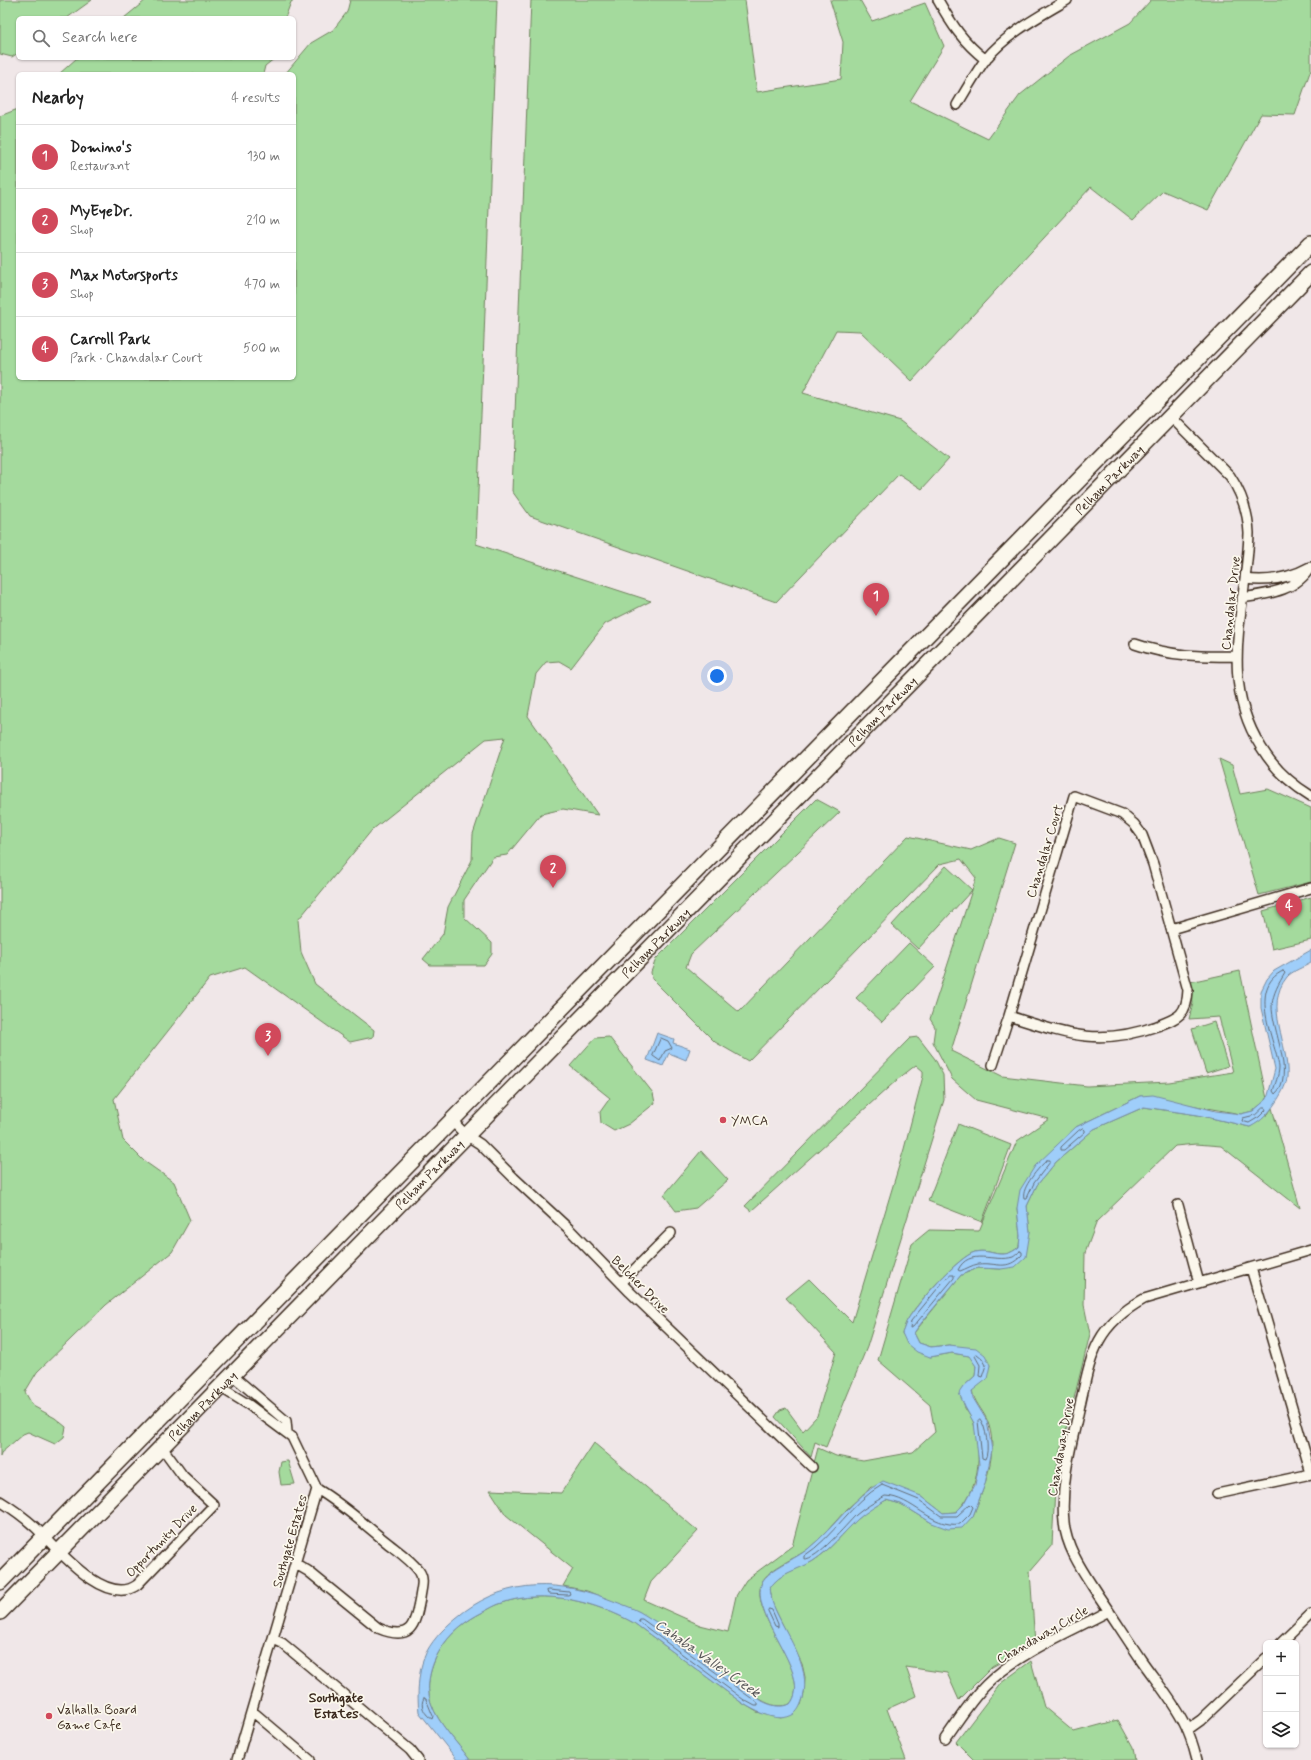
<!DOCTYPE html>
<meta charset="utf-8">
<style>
body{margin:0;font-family:Mynerve,sans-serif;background:#f2f2f2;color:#222}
.controls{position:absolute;right:12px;bottom:12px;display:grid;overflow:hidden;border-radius:6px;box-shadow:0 1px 3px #0004}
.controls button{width:36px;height:36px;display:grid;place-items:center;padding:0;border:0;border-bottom:1px solid #e0e0e0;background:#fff;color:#222;font:20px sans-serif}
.you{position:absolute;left:717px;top:676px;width:14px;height:14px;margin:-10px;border:3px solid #fff;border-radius:50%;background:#1a73e8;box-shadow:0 0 0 6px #1a73e833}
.badge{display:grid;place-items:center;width:26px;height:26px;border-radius:50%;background:#d1495b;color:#fff;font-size:13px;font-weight:700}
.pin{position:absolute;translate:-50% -33px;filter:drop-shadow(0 1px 2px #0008)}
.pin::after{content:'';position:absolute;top:21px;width:14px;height:12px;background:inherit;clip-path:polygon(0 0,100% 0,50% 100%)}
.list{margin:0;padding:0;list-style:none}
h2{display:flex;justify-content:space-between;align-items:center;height:52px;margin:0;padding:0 16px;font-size:17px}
h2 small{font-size:13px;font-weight:400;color:#767676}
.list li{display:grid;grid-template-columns:26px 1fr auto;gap:12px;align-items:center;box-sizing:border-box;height:64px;padding:0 16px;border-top:1px solid #e0e0e0}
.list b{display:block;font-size:15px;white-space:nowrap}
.list p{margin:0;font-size:13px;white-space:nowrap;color:#767676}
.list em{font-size:13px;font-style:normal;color:#767676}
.icon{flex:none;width:22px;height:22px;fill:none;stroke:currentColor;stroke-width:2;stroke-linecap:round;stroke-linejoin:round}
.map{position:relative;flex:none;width:1311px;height:1760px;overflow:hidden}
.search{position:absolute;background:#fff;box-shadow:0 1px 3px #0004;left:16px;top:16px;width:280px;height:44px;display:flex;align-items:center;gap:10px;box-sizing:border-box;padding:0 14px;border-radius:6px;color:#767676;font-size:15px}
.panel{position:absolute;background:#fff;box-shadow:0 1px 3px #0004;left:16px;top:72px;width:280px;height:308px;border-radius:6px}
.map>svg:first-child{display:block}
</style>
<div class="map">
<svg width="1311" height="1760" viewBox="0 0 1311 1760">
<rect width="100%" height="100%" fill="#f0e7e8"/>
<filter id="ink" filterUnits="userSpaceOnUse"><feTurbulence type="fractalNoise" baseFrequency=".025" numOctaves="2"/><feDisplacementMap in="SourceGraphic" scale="8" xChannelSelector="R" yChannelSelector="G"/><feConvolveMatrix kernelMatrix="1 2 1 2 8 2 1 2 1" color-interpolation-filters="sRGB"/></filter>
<g filter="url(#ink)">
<!-- green -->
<path fill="#a4da9d" stroke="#70825e" d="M0 0H92L67 18H18V53L12 57 0 54Z
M146 0H294L291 2 285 18H124Z
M350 0H497L476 544 651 601 605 624 571 668 559 661 546 662 536 674 528 716 598 815 563 809 541 814 507 855 493 857 464 900V917L492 943V954L484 965H430L423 959 443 934 448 907 472 860 473 834 505 737 486 739 372 830 298 920 301 952 315 984 374 1030 373 1037 350 1042 245 967 210 978 114 1099 123 1140 144 1161 174 1182 190 1220 172 1252 106 1305 37 1372 25 1392 33 1406 55 1418 66 1427 64 1437 55 1444 28 1432 23 1434 1 1453 0 1457V116L18 109V378H294V74H285L311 43 333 30 347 12Z
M531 0H745L757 92 841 79 843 42 830 0H860L872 21 925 3 944 46 910 101 988 139 1020 95 1069 56 1130 23 1151 0H1311V69L1295 115 1261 114 1208 210 1163 191 1133 220 1091 187 912 381 860 331 836 330 803 393 900 421 949 459 922 489 899 474 776 602 530 516 512 491Z
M77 58H275L265 66 263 74H59Z
M1219 759 1232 765 1240 794 1268 789 1311 808V882L1259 895Z
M816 799 840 812 691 954 686 967 739 1012 908 836 971 850 999 838 1015 843 951 1051 1002 1076 1087 1086 1169 1082 1233 1072 1219 1017 1189 1019 1193 1003 1190 982 1240 971 1267 1099 1253 1111 1241 1114 1140 1096 1076 1127 1017 1208 1020 1236 1019 1247C1001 1262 992 1248 975 1252 959 1256 916 1304 908 1319 905 1323 904 1329 902 1334L930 1357 952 1353 970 1356 976 1366 975 1376 963 1387C964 1393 963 1402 965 1408 968 1414 973 1418 974 1424 982 1455 980 1490 956 1512L943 1513 921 1496 871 1487C863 1495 854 1502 846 1510 834 1523 822 1538 808 1549 796 1558 768 1569 762 1582 747 1615 815 1674 790 1704 773 1710 761 1700 746 1690L639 1612 587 1591 563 1586 573 1569 506 1515 490 1490 561 1493 594 1443 698 1531 651 1582 644 1600 700 1625 728 1632 736 1596 746 1580 792 1546 818 1448 836 1456 863 1461 913 1452 935 1432 930 1405 878 1360 912 1244 929 1230 979 1231 1017 1141 1049 1119 976 1100 952 1079 933 1042 935 1027 930 1019 972 890 918 949 892 925 946 866 972 890 976 878 961 859 940 864 748 1061 715 1042 652 979 651 972 656 959Z
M1311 897V940L1272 949 1263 911Z
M909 943 935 967 882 1022 856 998Z
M1214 1022 1228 1066 1206 1073 1192 1029Z
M609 1037 653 1093 655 1103 629 1124 614 1131 601 1123 600 1112 610 1098 570 1066 595 1038Z
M918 1037 935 1059 943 1075 944 1100 867 1347 826 1447 815 1442 811 1457 775 1417 780 1410 786 1408 803 1431 817 1416 836 1352 786 1298 809 1279 852 1322 904 1149 923 1076V1071L916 1065 898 1079 751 1211 745 1206 910 1038Z
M1144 1107 1198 1115 1250 1127 1268 1114 1272 1108 1300 1208 1221 1146 1196 1144 1175 1146 1097 1221 1085 1253 1084 1305 1090 1334 1056 1471 1052 1545 1030 1571 1035 1644 992 1667 959 1700 947 1673 906 1667 916 1696 887 1709 906 1760H470C457 1742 438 1724 431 1703 425 1686 431 1665 440 1650 450 1633 465 1621 483 1612 489 1609 495 1605 502 1603 544 1588 596 1602 634 1623L742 1703 757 1712 781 1718 801 1705 804 1694 805 1677 802 1664 772 1603 770 1588C780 1572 797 1570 813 1561 830 1550 843 1533 858 1519 866 1511 876 1506 886 1500L901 1504 932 1523 973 1516C984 1487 1000 1451 987 1420 982 1409 974 1402 972 1390L979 1385 990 1365 949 1345 931 1347 919 1343 914 1333 961 1275 978 1268 1001 1269 1030 1232 1027 1206 1037 1185 1056 1162 1094 1129Z
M958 1124 1011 1145 982 1222 928 1201Z
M701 1151 728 1180 696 1208 676 1211 664 1195Z
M287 1461H288L295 1484 281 1485 279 1472 281 1462Z
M1031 1661 1044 1707 1074 1732 1118 1720 1133 1747 1135 1760H974L956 1742 1001 1683Z"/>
<!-- water -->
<path fill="#9fcefa" stroke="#778ca2" d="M1311 950V963C1304 967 1292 971 1287 977 1263 1006 1290 1045 1287 1078 1286 1086 1280 1096 1276 1102 1268 1114 1262 1121 1250 1127L1198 1115 1144 1107 1094 1129 1056 1162 1037 1185 1027 1206 1030 1232 1026 1257 1015 1267 1001 1269 978 1268 961 1275 918 1327 914 1333 919 1343 931 1347 949 1345 976 1348 985 1355 990 1365 987 1379 972 1391 973 1398 987 1421 992 1450 985 1484 973 1516 962 1528 948 1529 932 1523 901 1504 886 1500C876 1506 866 1512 858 1519 843 1533 830 1550 813 1561 797 1571 780 1572 770 1588 771 1593 771 1599 773 1604 784 1633 812 1665 803 1698 801 1704 799 1710 794 1714 778 1724 757 1712 742 1703L634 1623C596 1602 544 1588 502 1603 495 1605 489 1609 483 1612 465 1621 450 1633 440 1650 431 1664 425 1686 431 1703 438 1724 457 1742 470 1760H457L419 1712C417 1695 418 1673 424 1658 429 1643 444 1628 456 1618 500 1581 550 1578 603 1597 615 1602 629 1606 640 1612 683 1637 721 1673 762 1701 772 1706 780 1708 790 1704 814 1675 752 1620 761 1585 764 1571 798 1558 809 1548 835 1527 853 1497 883 1481L921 1496 943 1513 956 1512 965 1503 975 1485 979 1464 974 1423 965 1407 959 1393 963 1387 975 1376 976 1366 969 1356 952 1353 930 1357 917 1352 907 1344 902 1333C904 1329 905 1323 908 1319 917 1304 959 1256 975 1252 992 1248 1001 1262 1019 1247L1020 1236 1017 1208 1020 1190 1035 1166 1076 1127 1140 1096 1153 1095 1216 1111 1241 1114 1253 1111 1267 1099 1275 1069 1261 1008V991L1267 979 1274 971Z
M657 1033 674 1039 673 1043 690 1049 686 1060 669 1053 663 1066 647 1060Z"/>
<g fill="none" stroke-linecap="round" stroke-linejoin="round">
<!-- shore -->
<path stroke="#636c76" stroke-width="1" d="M1283 971 1285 973C1279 983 1273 993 1272 1005 1271 1028 1296 1076 1275 1094L1273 1091C1275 1084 1279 1075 1279 1067 1275 1040 1247 987 1283 971Z
M661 1038 668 1041 672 1048 665 1051 660 1061 653 1056Z
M1263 1108H1265L1266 1110 1259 1117 1249 1123 1242 1121 1243 1118 1255 1115Z
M1083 1128 1085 1130V1132L1064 1150H1061V1147L1078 1131Z
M1047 1160H1050V1162L1034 1183 1027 1198H1024C1021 1188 1039 1167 1047 1160Z
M1020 1251 1022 1252V1255C1006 1272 998 1262 978 1264 972 1265 966 1269 960 1271L958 1270C969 1247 994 1263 1013 1257 1015 1256 1018 1253 1020 1251Z
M951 1275H954V1278L913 1327 910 1328 911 1321 943 1282Z
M977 1354 982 1358 986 1365 982 1377 979 1376 980 1365 975 1356Z
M980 1419C986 1425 990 1452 985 1459L982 1458 978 1421Z
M882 1485 919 1500 941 1516H957L970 1504 973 1507 970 1514 960 1524C930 1528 913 1497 885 1496 875 1502 864 1508 856 1515 846 1525 817 1560 804 1559V1556C834 1537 851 1502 882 1485Z
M549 1590 569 1592 570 1594 568 1595 548 1594 547 1591Z
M769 1609 772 1610 778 1624V1627L775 1626 768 1611Z
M639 1619H642L758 1703V1706H755L744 1700 639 1622Z
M424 1698 426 1699 433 1716 432 1719C425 1715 419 1705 424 1698Z"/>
<defs>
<path id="minor" d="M938 0C952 25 963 42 986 60
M957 105C966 90 975 74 985 60 1006 34 1038 17 1067 0
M1170 416 1230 476C1242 494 1248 511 1249 533 1247 607 1217 678 1261 747 1273 767 1291 784 1311 796
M1242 598C1267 594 1297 591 1310 567 1290 578 1268 582 1245 579
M1135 644C1169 656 1201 657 1237 656
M1074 796 1122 814 1134 824 1142 835 1153 864 1188 990C1187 1015 1178 1018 1157 1026 1098 1047 1066 1034 1009 1016Z
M1171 929 1311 888
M993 1065 1009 1016
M451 1120 466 1135 480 1144 514 1178 569 1229 630 1292 812 1467
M1178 1205 1199 1283
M1251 1268 1311 1473
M621 1283 671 1233
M232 1375 286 1421 287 1432
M220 1387 249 1405 292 1437 317 1489 237 1760
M1217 1494 1311 1474
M0 1501C13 1509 24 1517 35 1527 56 1547 105 1608 137 1585L214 1505 183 1476 161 1446
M296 1564 308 1571 378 1628C411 1642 415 1626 420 1598 421 1589 425 1579 419 1571 410 1559 396 1550 385 1541 363 1523 342 1504 317 1489
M273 1639 282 1643 410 1750 418 1760
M1281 1643 1311 1614
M252 1711 310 1760
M1187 1730 1201 1720 1266 1658
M945 1739C958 1721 970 1701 986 1685 1019 1652 1068 1633 1109 1611
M1197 1760C1194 1748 1190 1734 1184 1723 1173 1701 1156 1681 1142 1661 1127 1639 1113 1617 1098 1595 1084 1573 1066 1548 1064 1522 1060 1483 1072 1443 1080 1405 1091 1355 1095 1326 1144 1299L1311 1250"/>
<g id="primary">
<path d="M0 1582 1311 243"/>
<path id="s1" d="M0 1612 1311 273"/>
</g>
</defs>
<!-- minor casing -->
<use href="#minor" stroke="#3b2a1e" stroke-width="12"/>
<!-- primary casing -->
<use href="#primary" stroke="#3b2a1e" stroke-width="18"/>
<!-- minor -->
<use href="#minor" stroke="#fbf7ec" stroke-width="9"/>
<!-- primary -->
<use href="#primary" stroke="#fbf7ec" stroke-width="15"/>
</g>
</g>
<!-- markers -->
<g fill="#d1495b" stroke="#fbf7ec" stroke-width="1.5">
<circle cx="723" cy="1120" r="4"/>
<circle cx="49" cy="1716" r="4"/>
</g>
<g text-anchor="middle" stroke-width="3.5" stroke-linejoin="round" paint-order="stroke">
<!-- street labels -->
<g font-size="13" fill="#3b2a1e" stroke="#fbf7ec">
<text dy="5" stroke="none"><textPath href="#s1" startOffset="1585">Pelham Parkway</textPath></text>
<text transform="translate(1230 603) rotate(-84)" y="5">Chandalar Drive</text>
<text dy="5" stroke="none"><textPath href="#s1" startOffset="1261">Pelham Parkway</textPath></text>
<text transform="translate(1044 851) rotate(-73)" y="5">Chandalar Court</text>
<text dy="5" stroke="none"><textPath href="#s1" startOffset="937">Pelham Parkway</textPath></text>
<text dy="5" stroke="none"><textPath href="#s1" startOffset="613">Pelham Parkway</textPath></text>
<text transform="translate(641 1284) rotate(45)" y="5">Belcher Drive</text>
<text dy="5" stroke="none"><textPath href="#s1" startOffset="289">Pelham Parkway</textPath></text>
<text transform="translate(1060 1447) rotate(-80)" y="5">Chandaway Drive</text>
<text transform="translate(161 1540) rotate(-46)" y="5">Opportunity Drive</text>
<text transform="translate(289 1541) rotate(-74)" y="5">Southgate Estates</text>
<text transform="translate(1042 1634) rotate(-30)" y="5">Chandaway Circle</text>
</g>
<!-- poi labels -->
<g font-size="13" fill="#3b2a1e" stroke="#fbf7ec" text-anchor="start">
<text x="731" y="1125">YMCA</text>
<text x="57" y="1714">Valhalla Board<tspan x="57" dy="15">Game Cafe</tspan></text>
</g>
<!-- water labels -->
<g font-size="14" font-style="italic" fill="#545355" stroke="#fbf7ec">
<text transform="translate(708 1658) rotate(35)" y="5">Cahaba Valley Creek</text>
</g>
<!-- neighbourhood labels -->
<g font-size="14" font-weight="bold" fill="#3b2a1e" stroke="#fbf7ec">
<text x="336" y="1702">Southgate<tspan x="336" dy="16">Estates</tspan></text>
</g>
</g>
</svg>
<div class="controls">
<button>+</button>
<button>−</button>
<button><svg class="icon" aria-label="layers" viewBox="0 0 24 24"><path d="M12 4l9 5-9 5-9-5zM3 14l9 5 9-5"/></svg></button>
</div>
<div class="you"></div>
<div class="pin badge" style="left:876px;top:616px">1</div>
<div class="pin badge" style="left:553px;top:888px">2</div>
<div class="pin badge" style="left:268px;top:1056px">3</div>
<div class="pin badge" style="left:1289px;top:926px">4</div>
<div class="search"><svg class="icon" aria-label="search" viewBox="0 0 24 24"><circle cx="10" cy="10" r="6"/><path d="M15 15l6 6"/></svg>Search here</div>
<section class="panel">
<h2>Nearby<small>4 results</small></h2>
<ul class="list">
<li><span class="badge">1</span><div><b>Domino's</b><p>Restaurant</p></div><em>130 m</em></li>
<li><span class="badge">2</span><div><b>MyEyeDr.</b><p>Shop</p></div><em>210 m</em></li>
<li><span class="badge">3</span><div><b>Max Motorsports</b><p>Shop</p></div><em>470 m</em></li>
<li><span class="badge">4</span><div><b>Carroll Park</b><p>Park · Chandalar Court</p></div><em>500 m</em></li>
</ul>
</section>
</div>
